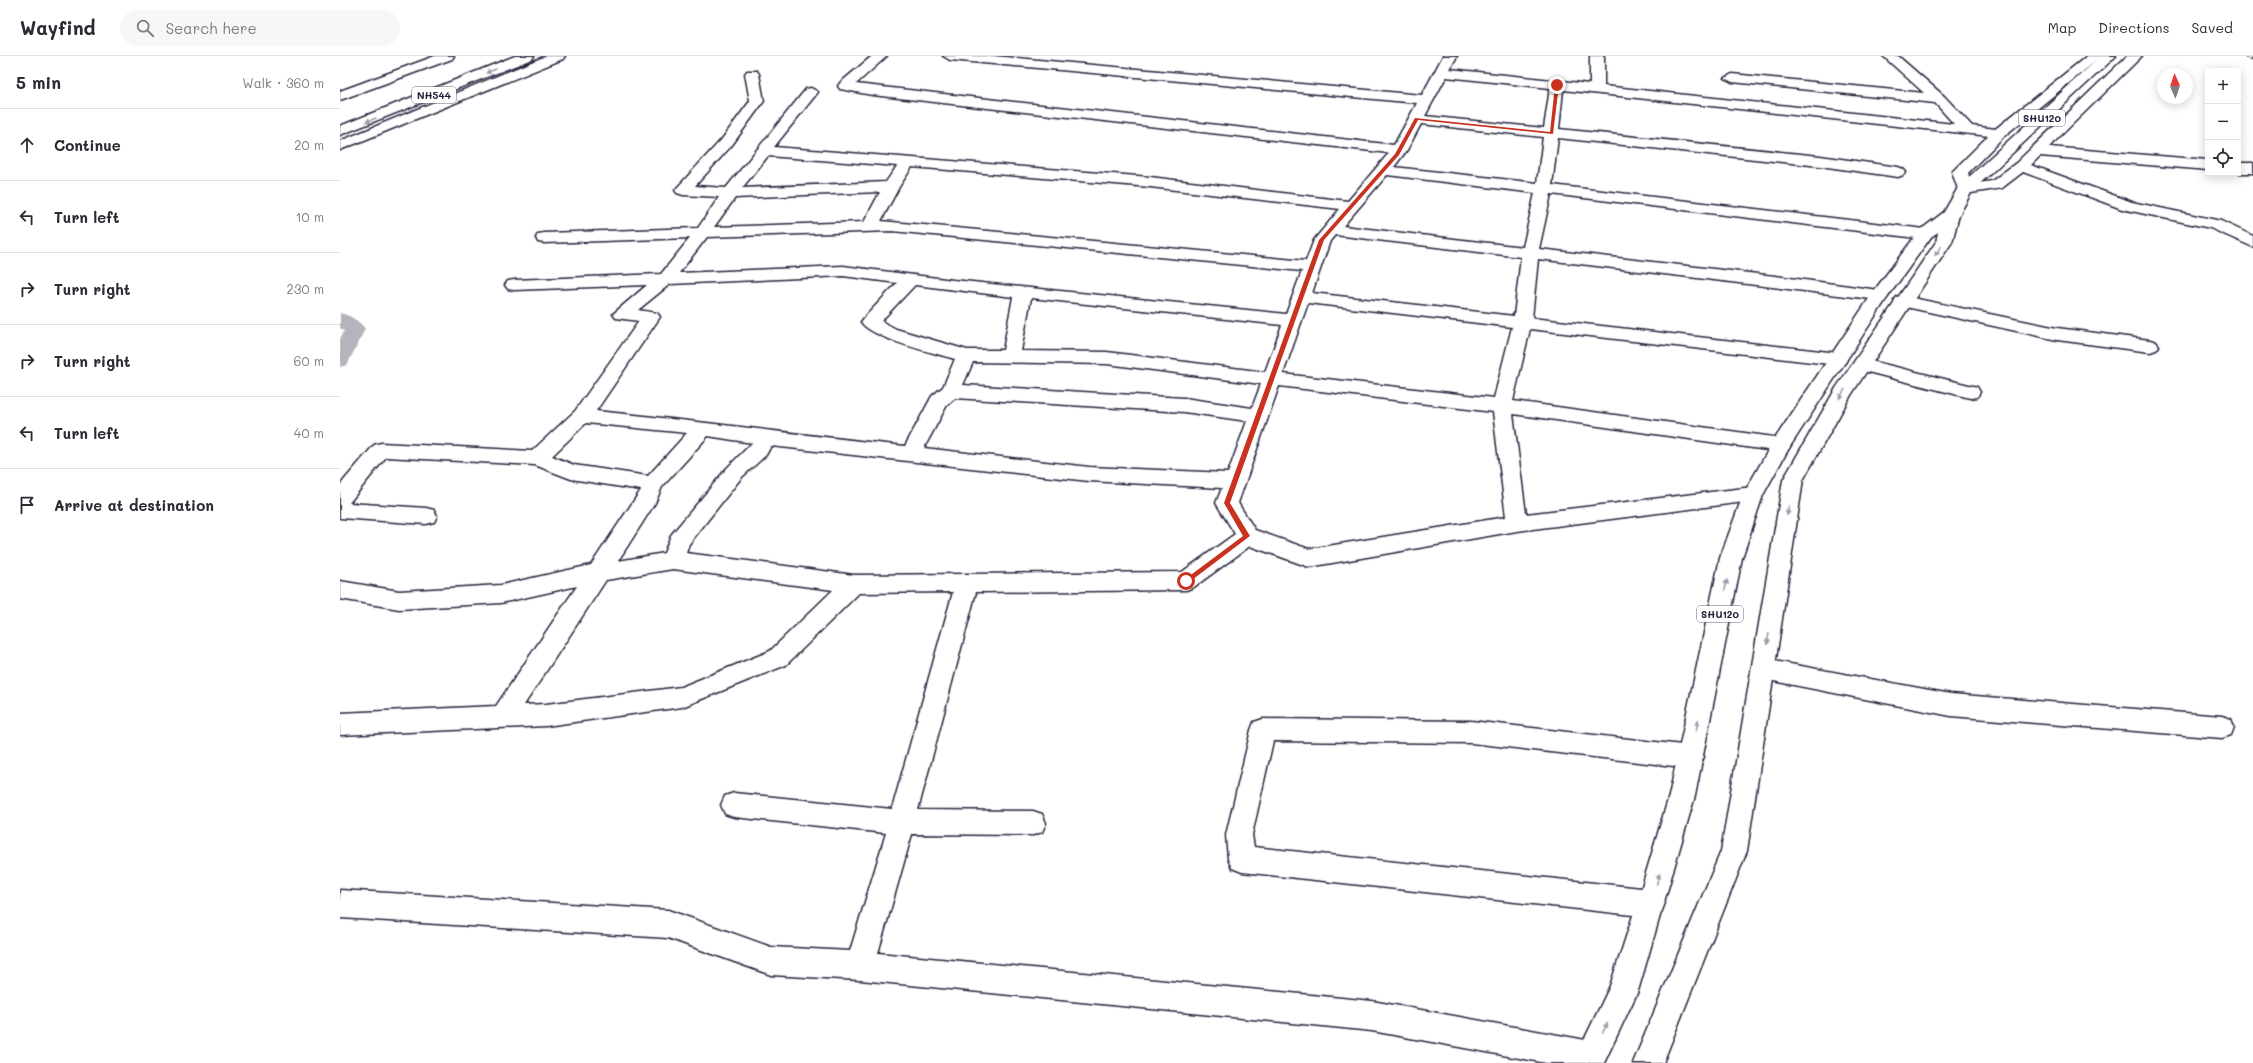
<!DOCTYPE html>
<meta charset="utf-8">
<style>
body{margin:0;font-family:Mali,sans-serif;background:#f7f7f7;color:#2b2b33}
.controls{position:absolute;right:12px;top:12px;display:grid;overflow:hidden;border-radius:0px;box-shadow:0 2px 10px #0003}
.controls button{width:36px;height:36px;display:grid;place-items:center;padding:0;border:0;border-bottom:1px solid #e1e1e2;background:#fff;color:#2b2b33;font:20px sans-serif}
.compass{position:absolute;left:1817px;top:12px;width:36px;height:36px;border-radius:50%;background:#fff;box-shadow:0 2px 10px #0003;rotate:358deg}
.stop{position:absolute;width:12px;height:12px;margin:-9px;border:3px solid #c8321e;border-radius:50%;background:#fff}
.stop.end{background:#c8321e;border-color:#fff;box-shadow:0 1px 4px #0008}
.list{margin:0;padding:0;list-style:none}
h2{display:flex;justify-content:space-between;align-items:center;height:52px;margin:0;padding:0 16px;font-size:17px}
h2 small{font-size:13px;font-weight:400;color:#7c7c81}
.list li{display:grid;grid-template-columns:26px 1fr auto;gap:12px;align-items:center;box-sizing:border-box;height:72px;padding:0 16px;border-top:1px solid #e1e1e2}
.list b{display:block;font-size:15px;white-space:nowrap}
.list em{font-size:13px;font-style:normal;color:#7c7c81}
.icon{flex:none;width:22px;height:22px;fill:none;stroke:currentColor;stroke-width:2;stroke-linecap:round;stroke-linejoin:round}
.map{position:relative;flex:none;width:1913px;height:1007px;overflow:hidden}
header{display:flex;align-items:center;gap:24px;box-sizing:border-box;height:56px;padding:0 20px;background:#fff;border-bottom:1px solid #e1e1e2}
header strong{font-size:19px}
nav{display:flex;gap:22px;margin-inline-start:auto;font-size:14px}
.search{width:280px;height:36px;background:#f7f7f7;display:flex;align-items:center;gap:10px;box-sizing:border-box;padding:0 14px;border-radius:22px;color:#7c7c81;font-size:15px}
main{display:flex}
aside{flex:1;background:#fff}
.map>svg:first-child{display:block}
</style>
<header>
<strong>Wayfind</strong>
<div class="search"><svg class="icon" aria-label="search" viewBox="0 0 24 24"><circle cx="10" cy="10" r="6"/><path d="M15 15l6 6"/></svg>Search here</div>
<nav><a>Map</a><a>Directions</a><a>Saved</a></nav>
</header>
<main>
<aside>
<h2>5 min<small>Walk · 360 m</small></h2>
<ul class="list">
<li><svg class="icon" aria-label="ahead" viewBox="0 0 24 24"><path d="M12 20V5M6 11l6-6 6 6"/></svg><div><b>Continue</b></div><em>20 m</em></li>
<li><svg class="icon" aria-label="left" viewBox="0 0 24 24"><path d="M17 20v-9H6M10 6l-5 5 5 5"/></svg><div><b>Turn left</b></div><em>10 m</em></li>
<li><svg class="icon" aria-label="right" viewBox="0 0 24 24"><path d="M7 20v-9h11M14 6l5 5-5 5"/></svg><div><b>Turn right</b></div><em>230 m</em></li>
<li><svg class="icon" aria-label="right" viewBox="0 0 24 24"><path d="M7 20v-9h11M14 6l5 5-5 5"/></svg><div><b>Turn right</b></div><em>60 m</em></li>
<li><svg class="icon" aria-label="left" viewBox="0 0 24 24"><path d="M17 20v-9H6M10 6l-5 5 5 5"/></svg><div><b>Turn left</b></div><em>40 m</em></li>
<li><svg class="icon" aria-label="arrive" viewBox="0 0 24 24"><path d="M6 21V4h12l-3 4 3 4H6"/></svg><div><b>Arrive at destination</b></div></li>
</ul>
</aside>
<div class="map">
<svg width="1913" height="1007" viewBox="0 0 1913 1007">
<rect width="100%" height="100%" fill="#fff"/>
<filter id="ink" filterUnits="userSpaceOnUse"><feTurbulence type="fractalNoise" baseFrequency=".025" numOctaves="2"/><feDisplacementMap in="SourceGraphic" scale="8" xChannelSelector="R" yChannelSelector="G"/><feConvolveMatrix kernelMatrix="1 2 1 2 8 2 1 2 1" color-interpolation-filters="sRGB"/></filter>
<g filter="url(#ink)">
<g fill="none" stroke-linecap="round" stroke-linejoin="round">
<!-- canal -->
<path fill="#b4b4bc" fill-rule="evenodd" d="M0 257C9 259 20 265 25 273L7 309 0 311V283L4 275 0 272Z"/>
<defs>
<path id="street" d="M95 0H114L112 3 0 44V35Z
M206 0H225L223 3 0 94V85Z
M532 0H547L516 28 1054 89 1077 47 610 4 603 0H654L1082 39 1103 0H1117L1110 13 1250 28V0H1264V30L1614 68 1595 47 1392 26 1385 22 1392 18 1584 37 1543 0H1558L1604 40 1632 70 1664 74 1666 77 1659 81 1223 34 1219 73 1480 100 1558 111 1563 113 1566 116 1563 119 1558 121 1480 110 1218 82 1212 129 1585 173 1591 175 1593 178 1591 181 1585 183 1211 138 1199 193 1435 220 1546 235 1549 239 1546 243 1540 244 1198 203 1192 262 1498 297 1505 299 1507 303 1505 307 1498 309 1190 273 1173 345 1441 382 1448 384 1451 389 1448 394 1441 396 1173 358 1186 458 1413 431 1420 434 1423 439 1420 444 1177 475 969 511 910 490 854 531 846 534 636 536 578 754 693 755 702 758 706 767 702 776 693 779 572 778 538 897 1032 945 1251 985 1262 989 1266 1000 1263 1007H1206L1032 975 520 924 431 919 328 882 0 862V834L328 854 431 891 510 895 546 777 394 761 385 758 381 749 385 740 394 737 552 753 613 536 519 537 446 609 342 651 206 670 0 679V657L156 650 237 530 161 547 59 553 0 543V525L59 535 161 529 251 509 301 434 231 423 195 409 46 401 9 447 86 452 94 454 97 460 94 466 86 468 0 462V429L34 389 41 387 192 395 235 355 299 265 276 262 273 258 307 229 174 234 168 233 165 229 168 225 174 224 321 218 350 182 204 187 198 186 196 182 198 178 204 177 358 172 379 141 343 139 337 137 335 134 382 83 410 45 405 18 407 15H417L419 18 424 45 392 89 355 130 386 132 466 33 471 32 478 36 434 91 810 121 1008 145 1049 97 532 39 500 33 498 30 500 27ZM1106 21 1210 32 1204 72 1085 60ZM1081 68 1203 81 1197 127 1054 111 1067 94ZM428 100 557 110 546 126 402 132ZM572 111 810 131 1000 153 974 184 966 205 541 165 559 131ZM1047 119 1195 137 1183 191 1003 170ZM540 136 524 166 374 171 395 142ZM552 175 962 215 946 258 613 224 503 210 339 217 367 181ZM995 179 1181 201 1174 260 972 237 990 185ZM503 220 557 227 524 262 521 266C532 283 595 297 615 303L603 331 592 340 565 390C462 379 359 365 256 355L320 261 317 257 298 254 330 228ZM575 229 673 241 663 294H627L556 273 541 265ZM691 242 942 269 925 316 767 296 681 295ZM968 247 1172 271 1154 342 943 318ZM633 306 767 308 921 328 912 352 844 342 623 329ZM939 330 1153 356 1166 461 969 493 915 474 898 447ZM615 342 844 356 907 365 888 417 749 411 584 392 607 349ZM246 367 347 377 308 420 234 409 212 400ZM368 380 412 387 387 412 331 479 324 497 278 505 315 447 322 431ZM431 390 749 425 882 432 876 447 895 478 842 516 514 519 346 497 349 488 401 422 426 399ZM333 513 493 534 430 595 341 631 206 648 184 649 266 524Z
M1787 0H1802L1709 91 1868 104V114L1700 100 1691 109 1792 146 1881 165 1913 180V191L1870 172 1782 153 1683 116 1662 132 1625 138 1619 136 1617 133 1619 130 1652 125 1676 107Z
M1898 107H1913V117H1898Z
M1563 240 1717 272 1810 284 1816 286 1819 290 1816 294 1810 296 1717 284 1557 249 1554 245 1557 241Z
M1523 303 1637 331 1640 336 1637 341 1630 342 1516 313 1514 309 1516 305Z
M1423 603 1611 638 1882 660 1891 663 1894 671 1891 679 1882 682 1611 660 1423 623 1415 620 1411 613 1415 606Z
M923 663 1131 665 1351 690 1360 693 1364 701 1360 709 1351 712 1131 687 933 685 912 779 914 791 1311 833 1321 837 1325 847 1321 857 1311 861 902 816 892 812 888 803 886 779 911 674 914 666Z"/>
<path id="secondary" d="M1747 0H1762L1664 80 1628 117 1633 133 1631 136H1619L1612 116 1654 74Z"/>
<path id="primary" d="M1761 0H1776L1632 135 1619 159 1612 186 1511 339 1463 424 1407 795 1323 1007H1293L1381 795 1443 424 1496 332 1596 186 1598 176 1591 181 1547 242 1449 392 1423 439 1402 502 1355 740 1298 935 1264 1007H1233L1270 930 1297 847 1329 740 1380 502 1403 439 1434 384 1534 235 1579 175 1604 156 1619 130Z"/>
<path id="highway" d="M175 0H194L192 3 0 79V70Z"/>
</defs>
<!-- street casing -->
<use href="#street" stroke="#22223b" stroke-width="3"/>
<!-- secondary casing -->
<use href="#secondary" stroke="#22223b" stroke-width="3"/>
<!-- primary casing -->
<use href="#primary" stroke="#22223b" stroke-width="3"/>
<!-- highway casing -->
<use href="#highway" stroke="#22223b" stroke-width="3"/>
<!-- street -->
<use href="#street" fill="#fff" fill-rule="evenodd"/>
<!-- secondary -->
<use href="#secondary" fill="#fff" fill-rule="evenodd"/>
<!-- primary -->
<use href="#primary" fill="#fff" fill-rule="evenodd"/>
<!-- highway -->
<use href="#highway" fill="#fff" fill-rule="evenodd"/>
<defs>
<path id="rail" d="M1906 0 1913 3"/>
</defs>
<!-- rail casing -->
<use href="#rail" stroke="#22223b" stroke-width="3"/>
<!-- rail -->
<use href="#rail" stroke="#fff" stroke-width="2" stroke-dasharray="6" stroke-linecap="butt"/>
</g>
<!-- one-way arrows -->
<defs><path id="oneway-solid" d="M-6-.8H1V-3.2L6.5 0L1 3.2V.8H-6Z"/></defs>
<g fill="#9c9ca7">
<use href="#oneway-solid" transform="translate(151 15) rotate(157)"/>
<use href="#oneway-solid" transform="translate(31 64) rotate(160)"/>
<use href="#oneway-solid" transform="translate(1598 195) rotate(125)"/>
<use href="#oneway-solid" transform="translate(1502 338) rotate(122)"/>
<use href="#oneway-solid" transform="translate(1448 454) rotate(99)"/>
<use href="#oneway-solid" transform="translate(1386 529) rotate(-78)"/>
<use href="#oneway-solid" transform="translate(1428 583) rotate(99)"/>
<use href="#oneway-solid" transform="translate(1357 670) rotate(-79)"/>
<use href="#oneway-solid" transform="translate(1318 823) rotate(-74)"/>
<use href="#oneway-solid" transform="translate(1265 972) rotate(-64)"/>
</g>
</g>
<!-- route -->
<path fill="#c8321e" d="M1217 28 1219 29 1213 78 1078 64 1059 99 984 184 890 447 910 480 848 527H844V524L903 480 884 447 979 184 1055 98 1075 62 1210 76 1215 29Z"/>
<g text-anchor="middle" stroke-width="3" stroke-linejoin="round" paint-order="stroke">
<!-- shield labels -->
<g fill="#fff" stroke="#646476" stroke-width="1">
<rect x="72" y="31" width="44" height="16" rx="3"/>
<rect x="1679" y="54" width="46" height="16" rx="3"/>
<rect x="1357" y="550" width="46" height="16" rx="3"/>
</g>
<g font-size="10" font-weight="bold" fill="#22223b">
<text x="94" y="43">NH544</text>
<text x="1702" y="66">SHU120</text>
<text x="1380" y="562">SHU120</text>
</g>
</g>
</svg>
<div class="controls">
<button>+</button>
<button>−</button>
<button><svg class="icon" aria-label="locate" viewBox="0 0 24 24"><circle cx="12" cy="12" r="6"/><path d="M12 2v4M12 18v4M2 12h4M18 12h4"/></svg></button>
</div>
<svg class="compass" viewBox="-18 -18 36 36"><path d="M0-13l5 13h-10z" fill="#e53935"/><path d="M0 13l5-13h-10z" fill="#7c7c81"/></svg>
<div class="stop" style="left:846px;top:525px"></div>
<div class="stop end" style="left:1217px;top:29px"></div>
</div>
</main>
